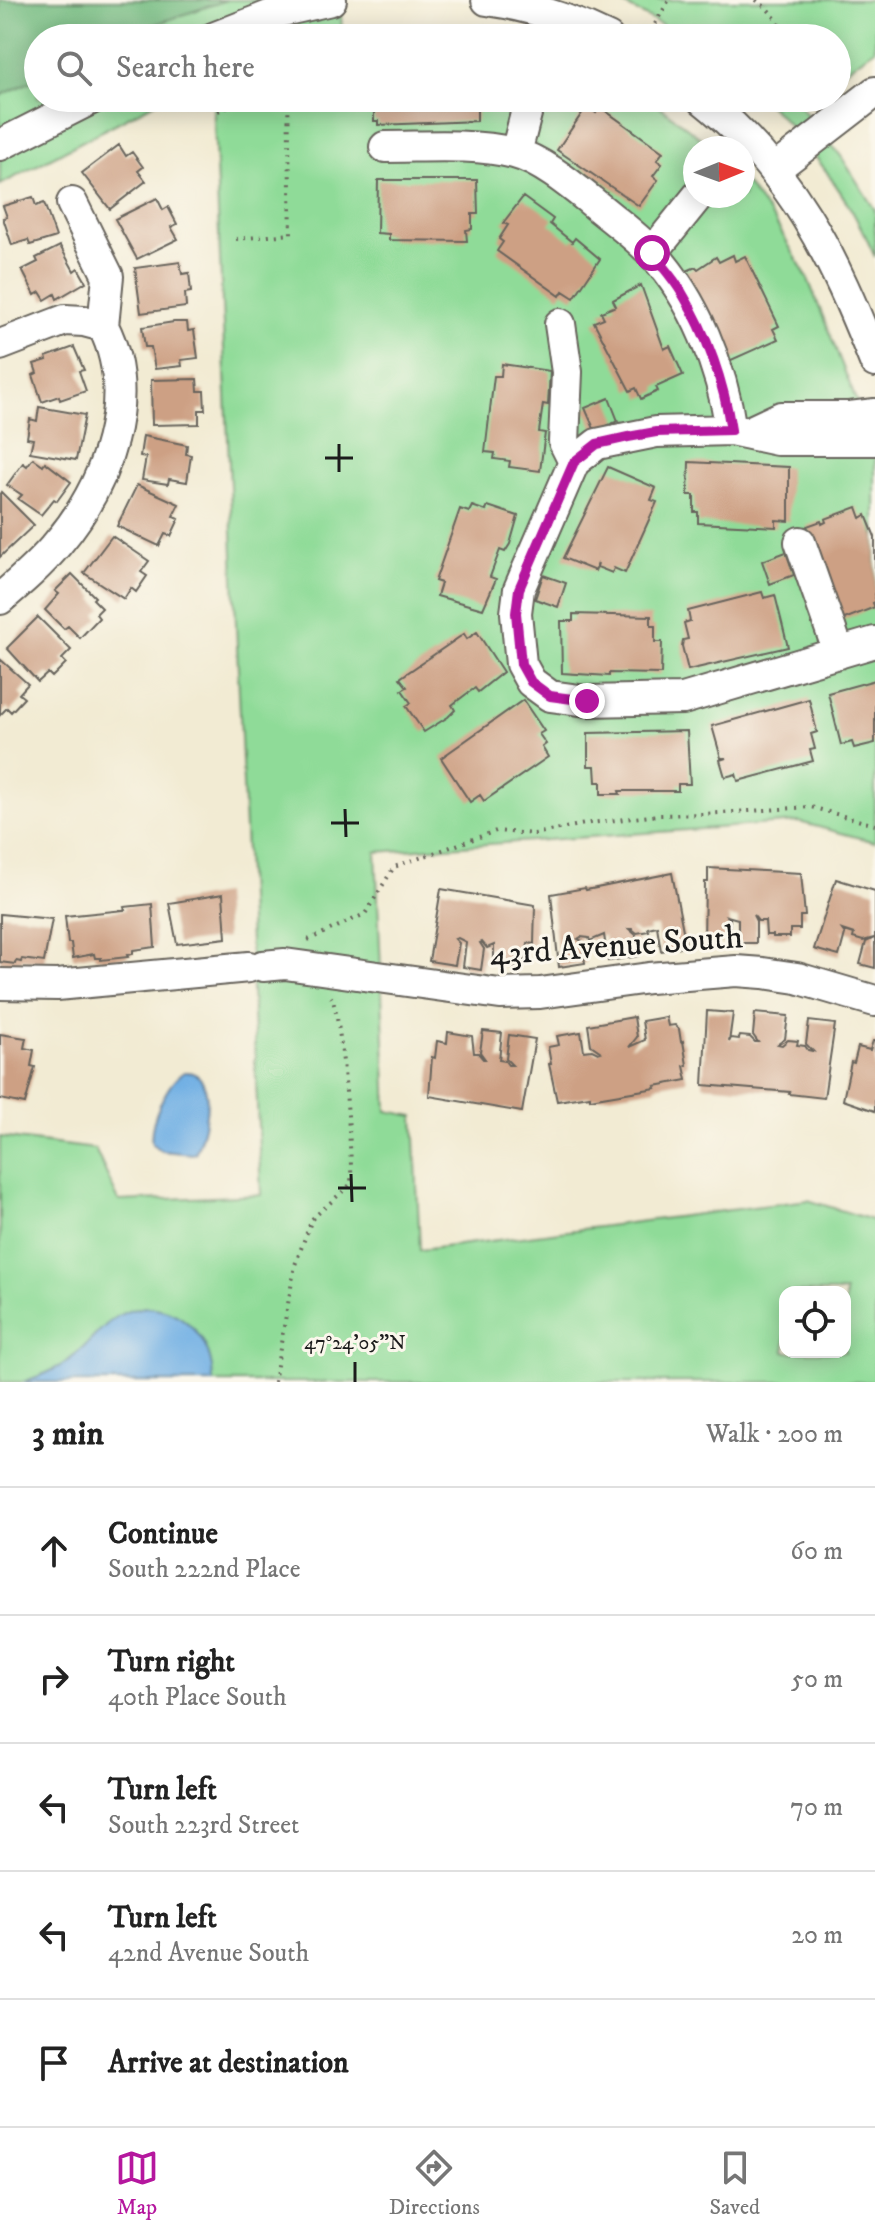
<!DOCTYPE html>
<meta charset="utf-8">
<style>
body{margin:0;font-family:"IM FELL DW Pica",serif;background:#f2f2f2;color:#222}
.controls{position:absolute;right:24px;bottom:24px;display:grid;overflow:hidden;border-radius:16px;box-shadow:0 4px 20px #0003}
.controls button{width:72px;height:72px;display:grid;place-items:center;padding:0;border:0;border-bottom:2px solid #e0e0e0;background:#fff;color:#222;font:40px sans-serif}
.compass{position:absolute;left:683px;top:136px;width:72px;height:72px;border-radius:50%;background:#fff;box-shadow:0 4px 20px #0003;rotate:89deg}
.stop{position:absolute;width:24px;height:24px;margin:-18px;border:6px solid #b5179e;border-radius:50%;background:#fff}
.stop.end{background:#b5179e;border-color:#fff;box-shadow:0 2px 8px #0008}
.list{margin:0;padding:0;list-style:none}
h2{display:flex;justify-content:space-between;align-items:center;height:104px;margin:0;padding:0 32px;font-size:34px}
h2 small{font-size:26px;font-weight:400;color:#767676}
.list li{display:grid;grid-template-columns:52px 1fr auto;gap:24px;align-items:center;box-sizing:border-box;height:128px;padding:0 32px;border-top:2px solid #e0e0e0}
.list b{display:block;font-size:30px;white-space:nowrap}
.list p{margin:0;font-size:26px;white-space:nowrap;color:#767676}
.list em{font-size:26px;font-style:normal;color:#767676}
.icon{flex:none;width:44px;height:44px;fill:none;stroke:currentColor;stroke-width:2;stroke-linecap:round;stroke-linejoin:round}
.map{position:relative;flex:none;width:875px;height:1382px;overflow:hidden}
.search{position:absolute;background:#fff;box-shadow:0 4px 20px #0003;left:24px;right:24px;top:24px;height:88px;display:flex;align-items:center;gap:20px;box-sizing:border-box;padding:0 28px;border-radius:44px;color:#767676;font-size:30px}
.sheet{height:744px;background:#fff}
nav{display:flex;justify-content:space-around;align-items:center;box-sizing:border-box;height:112px;border-top:2px solid #e0e0e0;background:#fff;font-size:22px;color:#767676}
nav a{display:grid;justify-items:center;gap:4px}
nav .on{color:#b5179e}
.map>svg:first-child{display:block}
</style>
<div class="map">
<svg width="875" height="1382" viewBox="0 0 875 1382">
<rect width="100%" height="100%" fill="#fbf7ec"/>
<filter id="ink" filterUnits="userSpaceOnUse"><feTurbulence type="fractalNoise" baseFrequency=".0125" numOctaves="2"/><feDisplacementMap in="SourceGraphic" scale="16" xChannelSelector="R" yChannelSelector="G"/><feConvolveMatrix kernelMatrix="1 2 1 2 8 2 1 2 1" color-interpolation-filters="sRGB"/></filter>
<filter id="wash" filterUnits="userSpaceOnUse"><feTurbulence type="fractalNoise" baseFrequency=".006" numOctaves="4" result="noise"/><feDisplacementMap in="SourceGraphic" scale="32" xChannelSelector="R" yChannelSelector="G"/><feGaussianBlur stdDeviation="1.8" result="paint"/><feColorMatrix in="noise" values="0 0 0 0 0 0 0 0 0 0 0 0 0 0 0 0 0 1.4 0 .05"/><feComposite in="paint" operator="in"/></filter>
<g filter="url(#wash)">
<rect width="100%" height="100%" fill="#f2ebd3"/>
<!-- green -->
<path fill="#8fdb98" stroke="#567c5a" stroke-width="2" fill-rule="evenodd" d="M0 0H340L342 31C399 25 452 27 509 38H38V98H164L0 185Z
M615 0H875V49L837 76V38H686Z
M213 98H649L713 148H695V196H743V180L775 221 808 279 875 448V842L799 822 376 852 387 1111 414 1116 420 1250 808 1200 875 1221V1382H0V1137L95 1149 119 1201 261 1195ZM785 1292H845V1352H785Z
M762 98H805L798 104 841 156 875 210V257C850 198 809 142 762 98Z"/>
<!-- forest -->
<path fill="#73bb80" stroke="#486c4e" stroke-width="2" d="M0 0H227L144 28 122 38H38V78L0 96Z"/>
<!-- water -->
<path fill="#72b0e4" stroke="#476680" stroke-width="2" d="M184 1072C220 1070 205 1134 195 1153L192 1154 162 1151 152 1144C148 1124 167 1082 184 1072Z
M146 1307C187 1309 213 1342 213 1382H23C39 1376 55 1371 69 1360 99 1338 105 1312 146 1307Z"/>
<g id="blocks">
<!-- building -->
<path fill="#cda084" d="M374 98H477V121L378 125V121H374Z
M587 106 596 113 600 107 663 152 657 160 662 164 653 176 658 180 639 206 557 150Z
M119 145 126 156 132 152 143 167 138 171 146 181 110 209 82 173Z
M378 180H477L478 214H472V229L466 230 467 241 389 240V234L377 233Z
M33 197 36 206 44 203 56 237 30 245 28 240 12 245 3 218 7 217 3 206Z
M523 197 553 219 550 224 572 242 575 238 600 259 574 298 563 291 560 296 497 251 503 242 499 239 508 225 503 223Z
M157 198 163 210 168 207 177 224 171 227 178 239 137 259 115 219Z
M60 246 74 271 78 268 86 282 57 299 55 294 45 300 40 292 35 295 22 270 38 262 36 258Z
M733 255 735 261 745 256 779 326 773 329 778 339 729 361 684 272 696 267 698 269 716 257 719 262Z
M180 262 182 274 189 273 191 292 185 293 186 307 141 313 135 268Z
M641 285 664 349 670 346 683 375 656 387 658 391 641 399 636 388 630 391 594 322 604 318 601 312 616 306 613 300Z
M174 322H187L188 331 194 330 198 358 181 360 182 366 155 369 151 347H145L142 327Z
M74 347 84 370 79 371 86 391 60 400 59 396 42 402 33 375 37 373 34 364 47 360 46 357Z
M502 364 550 371 548 405 543 404 539 432 545 433 540 471 509 467 510 461 494 459 495 453 485 452 494 376H501Z
M197 379 198 391H204L205 410H199V424L152 425 151 380Z
M609 398 618 421 595 431 585 408Z
M39 407 85 415 76 460 30 452 33 439 27 438 30 419 37 421Z
M143 436 187 445 186 454 191 455 187 482 169 479 168 484 142 480 146 457 140 456Z
M33 458 43 465 45 462 71 482 57 501 54 499 41 515 18 499 22 495 7 485 23 463 27 466Z
M689 462 789 467V521L776 520V527L698 523V512H694V495H688Z
M608 467 656 488 651 500 657 502 625 573 614 568 612 573 597 567 598 563 595 571 563 558Z
M137 485 179 504 173 516 179 519 171 536 165 534 159 546 117 526Z
M1 492 34 525 0 557V494Z
M472 506 486 511 488 506 518 516 510 544 505 552 500 550 494 566 490 577 496 579 483 609 437 596 441 583 435 581 460 509 469 512Z
M857 507 861 518 866 515 875 537V602L873 603 875 607 842 620 807 526 821 521 822 524 826 522 825 519Z
M112 536 149 561 141 572 147 576 136 592 131 588 124 599 84 573Z
M786 552 794 575 770 584 762 561Z
M72 574 95 597 93 599 102 608 96 614 99 618 80 638 68 626 64 629 45 610 59 594 55 591Z
M543 575 566 583 558 607 535 599Z
M762 592 764 598 775 595 788 647 688 670 682 646 683 640 688 639 684 623 690 621 688 611Z
M573 614 651 616V626H655V642H662L661 674 609 673V676L562 673 561 621H573Z
M38 617 71 650 62 659 66 663 52 677 48 673 38 682 7 648Z
M477 632 503 672 478 692 475 688 465 695 452 705 455 710 448 717 424 732 406 706 411 703 402 690 407 687 400 678 464 634 467 639Z
M0 659 28 684 19 694 24 698 11 712 7 708 0 715Z
M875 680V743L854 748 852 742 841 745 828 693Z
M809 699 817 732 811 734 815 749 810 750 813 761 738 781 736 774 725 777 720 760 726 758H721L712 726Z
M523 700 544 731 539 734 546 744 542 747 548 757 484 801 480 795 470 802 441 758Z
M687 731 690 784H678V791H619L620 794H601V782H596L595 766H588V733Z
M708 868 801 873 805 916H800V929H790V937H773V935H766L765 921H758L753 915 756 921V943H738V919L727 916 730 919 729 943H704L705 882H708Z
M672 873 686 946 661 951 657 926 648 928 649 931 637 933 632 929H629L636 935 639 956 608 961 604 935 590 941 589 938 581 937 578 939 582 941 585 963 559 967 551 894 585 888 586 890Z
M836 879 875 891V968L860 964 866 942 874 938 863 941 853 938 854 934 842 930 845 934 839 956 814 949Z
M441 889 535 905 534 944 528 943 526 961 517 959 516 969 494 963V945L487 948 482 942 480 943 484 949 481 970 463 967 466 942 458 938 455 939 459 943 455 965 429 961Z
M223 894 226 938 177 944 169 903Z
M152 904 155 947 133 950V954L127 955 128 957 101 960V958H95L94 954 73 958 71 943H68L65 916 125 910 124 907Z
M0 914 52 919 44 962 22 959 21 962 16 961 15 964 0 962Z
M707 1011 733 1013 729 1042 731 1038 739 1039 740 1036 750 1037 755 1042H758L753 1035 755 1013 788 1016 785 1039 778 1044 782 1045 788 1040 798 1041 797 1045 805 1046 808 1050 813 1051 806 1044 809 1021 835 1024 824 1098 789 1094 790 1092 703 1085Z
M634 1017 637 1037 629 1047 645 1040 642 1021 666 1017 668 1026 675 1025 679 1029 681 1042 683 1041 687 1065 684 1066 687 1080 655 1086 656 1088 590 1099V1096L557 1101 549 1064H551L548 1047 559 1045 557 1036 581 1032 584 1051 592 1050 598 1053 601 1052 591 1045 588 1025Z
M483 1031 502 1033 499 1060 505 1061 508 1065H512L506 1059 509 1035 535 1039 522 1112 429 1096 432 1057 435 1058 437 1041 447 1043 448 1032 472 1036 474 1053H478L483 1059H485L480 1052Z
M0 1034 26 1038 24 1048 34 1050 31 1066 35 1067 25 1104 0 1099Z
M873 1041H875V1111L843 1100 851 1062 854 1063 858 1047 870 1050Z"/>
</g>
</g>
<g filter="url(#ink)">
<use href="#blocks" fill-opacity="0" stroke="#67645c" stroke-width="2"/>
<g fill="none" stroke-linecap="round" stroke-linejoin="round">
<defs>
<path id="minor" d="M487 0C530 6 569 19 608 38
M213 38 282 11 331 0
M701 98C793 171 833 256 875 362
M0 145 93 98
M385 147C427 147 473 143 514 153 541 160 570 184 591 201 611 218 634 234 652 253 695 299 722 368 731 430
M516 153 530 98
M775 169 875 92
M652 253 698 196
M560 324 567 372 564 442 574 462
M0 345 65 320 84 321 103 326 108 276 72 203
M749 432 781 417H850L875 414
M574 462 519 589 516 613 521 664 531 682 550 696 587 701 683 699 875 642
M574 462 597 444 656 432 731 430 777 440H875
M800 542 839 653
M0 599C20 582 41 564 58 543 107 485 139 397 103 326
M263 966 285 964 500 994 540 993 649 978 736 971 763 973 797 978 875 1001
M0 984 57 985 249 967"/>
</defs>
<!-- minor casing -->
<use href="#minor" stroke="#67645c" stroke-width="34"/>
<!-- path -->
<path stroke="#67645c" stroke-width="4" stroke-dasharray="2 6" stroke-linecap="butt" d="M756 0C770 10 780 20 783 38
M655 24 669 0
M323 38V26
M218 111 252 98
M236 239 291 234 288 98
M308 940 365 914 394 867 496 831 534 834 590 823 659 815 703 814 811 807 875 825
M274 1382 295 1265 312 1219 351 1184C353 1162 341 1009 331 997"/>
<!-- minor -->
<use href="#minor" stroke="#fff" stroke-width="30"/>
</g>
</g>
<g fill="none" stroke-linecap="round" stroke-linejoin="round" filter="url(#ink)">
<!-- route -->
<path stroke="#b5179e" stroke-width="10" d="M587 701 550 696 531 682 521 664 516 613 519 589 574 462 597 444 628 437 656 432 731 430C724 383 707 334 682 293 674 279 662 266 652 253"/>
</g>
<!-- ticks -->
<path fill="none" stroke="#1c1c1c" stroke-width="3" d="M339 444V472M325 458H353M345 809 346 837M331 823H359M351 1174 352 1202M338 1188H366M355 1362V1382"/>
<g text-anchor="middle" stroke-width="6" stroke-linejoin="round" paint-order="stroke">
<!-- street labels -->
<g font-size="34" fill="#1c1c1c" stroke="#fbf7ec">
<text transform="translate(616 944) rotate(-4)" y="12">43rd Avenue South</text>
</g>
</g>
<g font-size="20" text-anchor="middle" fill="#1c1c1c" stroke="#fbf7ec" stroke-width="6" stroke-linejoin="round" paint-order="stroke">
<text x="355" y="1349">47°24'05"N</text>
</g>
</svg>
<div class="controls">
<button><svg class="icon" aria-label="locate" viewBox="0 0 24 24"><circle cx="12" cy="12" r="6"/><path d="M12 2v4M12 18v4M2 12h4M18 12h4"/></svg></button>
</div>
<svg class="compass" viewBox="-18 -18 36 36"><path d="M0-13l5 13h-10z" fill="#e53935"/><path d="M0 13l5-13h-10z" fill="#767676"/></svg>
<div class="stop" style="left:652px;top:253px"></div>
<div class="stop end" style="left:587px;top:701px"></div>
<div class="search"><svg class="icon" aria-label="search" viewBox="0 0 24 24"><circle cx="10" cy="10" r="6"/><path d="M15 15l6 6"/></svg>Search here</div>
</div>
<section class="sheet">
<h2>3 min<small>Walk · 200 m</small></h2>
<ul class="list">
<li><svg class="icon" aria-label="ahead" viewBox="0 0 24 24"><path d="M12 20V5M6 11l6-6 6 6"/></svg><div><b>Continue</b><p>South 222nd Place</p></div><em>60 m</em></li>
<li><svg class="icon" aria-label="right" viewBox="0 0 24 24"><path d="M7 20v-9h11M14 6l5 5-5 5"/></svg><div><b>Turn right</b><p>40th Place South</p></div><em>50 m</em></li>
<li><svg class="icon" aria-label="left" viewBox="0 0 24 24"><path d="M17 20v-9H6M10 6l-5 5 5 5"/></svg><div><b>Turn left</b><p>South 223rd Street</p></div><em>70 m</em></li>
<li><svg class="icon" aria-label="left" viewBox="0 0 24 24"><path d="M17 20v-9H6M10 6l-5 5 5 5"/></svg><div><b>Turn left</b><p>42nd Avenue South</p></div><em>20 m</em></li>
<li><svg class="icon" aria-label="arrive" viewBox="0 0 24 24"><path d="M6 21V4h12l-3 4 3 4H6"/></svg><div><b>Arrive at destination</b></div></li>
</ul>
</section>
<nav>
<a class="on"><svg class="icon" aria-label="map" viewBox="0 0 24 24"><path d="M3 6l6-2 6 2 6-2v14l-6 2-6-2-6 2zM9 4v14M15 6v14"/></svg>Map</a>
<a><svg class="icon" aria-label="directions" viewBox="0 0 24 24"><path d="M12 3l9 9-9 9-9-9zM9 14v-3h6M13 9l2 2-2 2"/></svg>Directions</a>
<a><svg class="icon" aria-label="saved" viewBox="0 0 24 24"><path d="M7 4h10v16l-5-4-5 4z"/></svg>Saved</a>
</nav>
